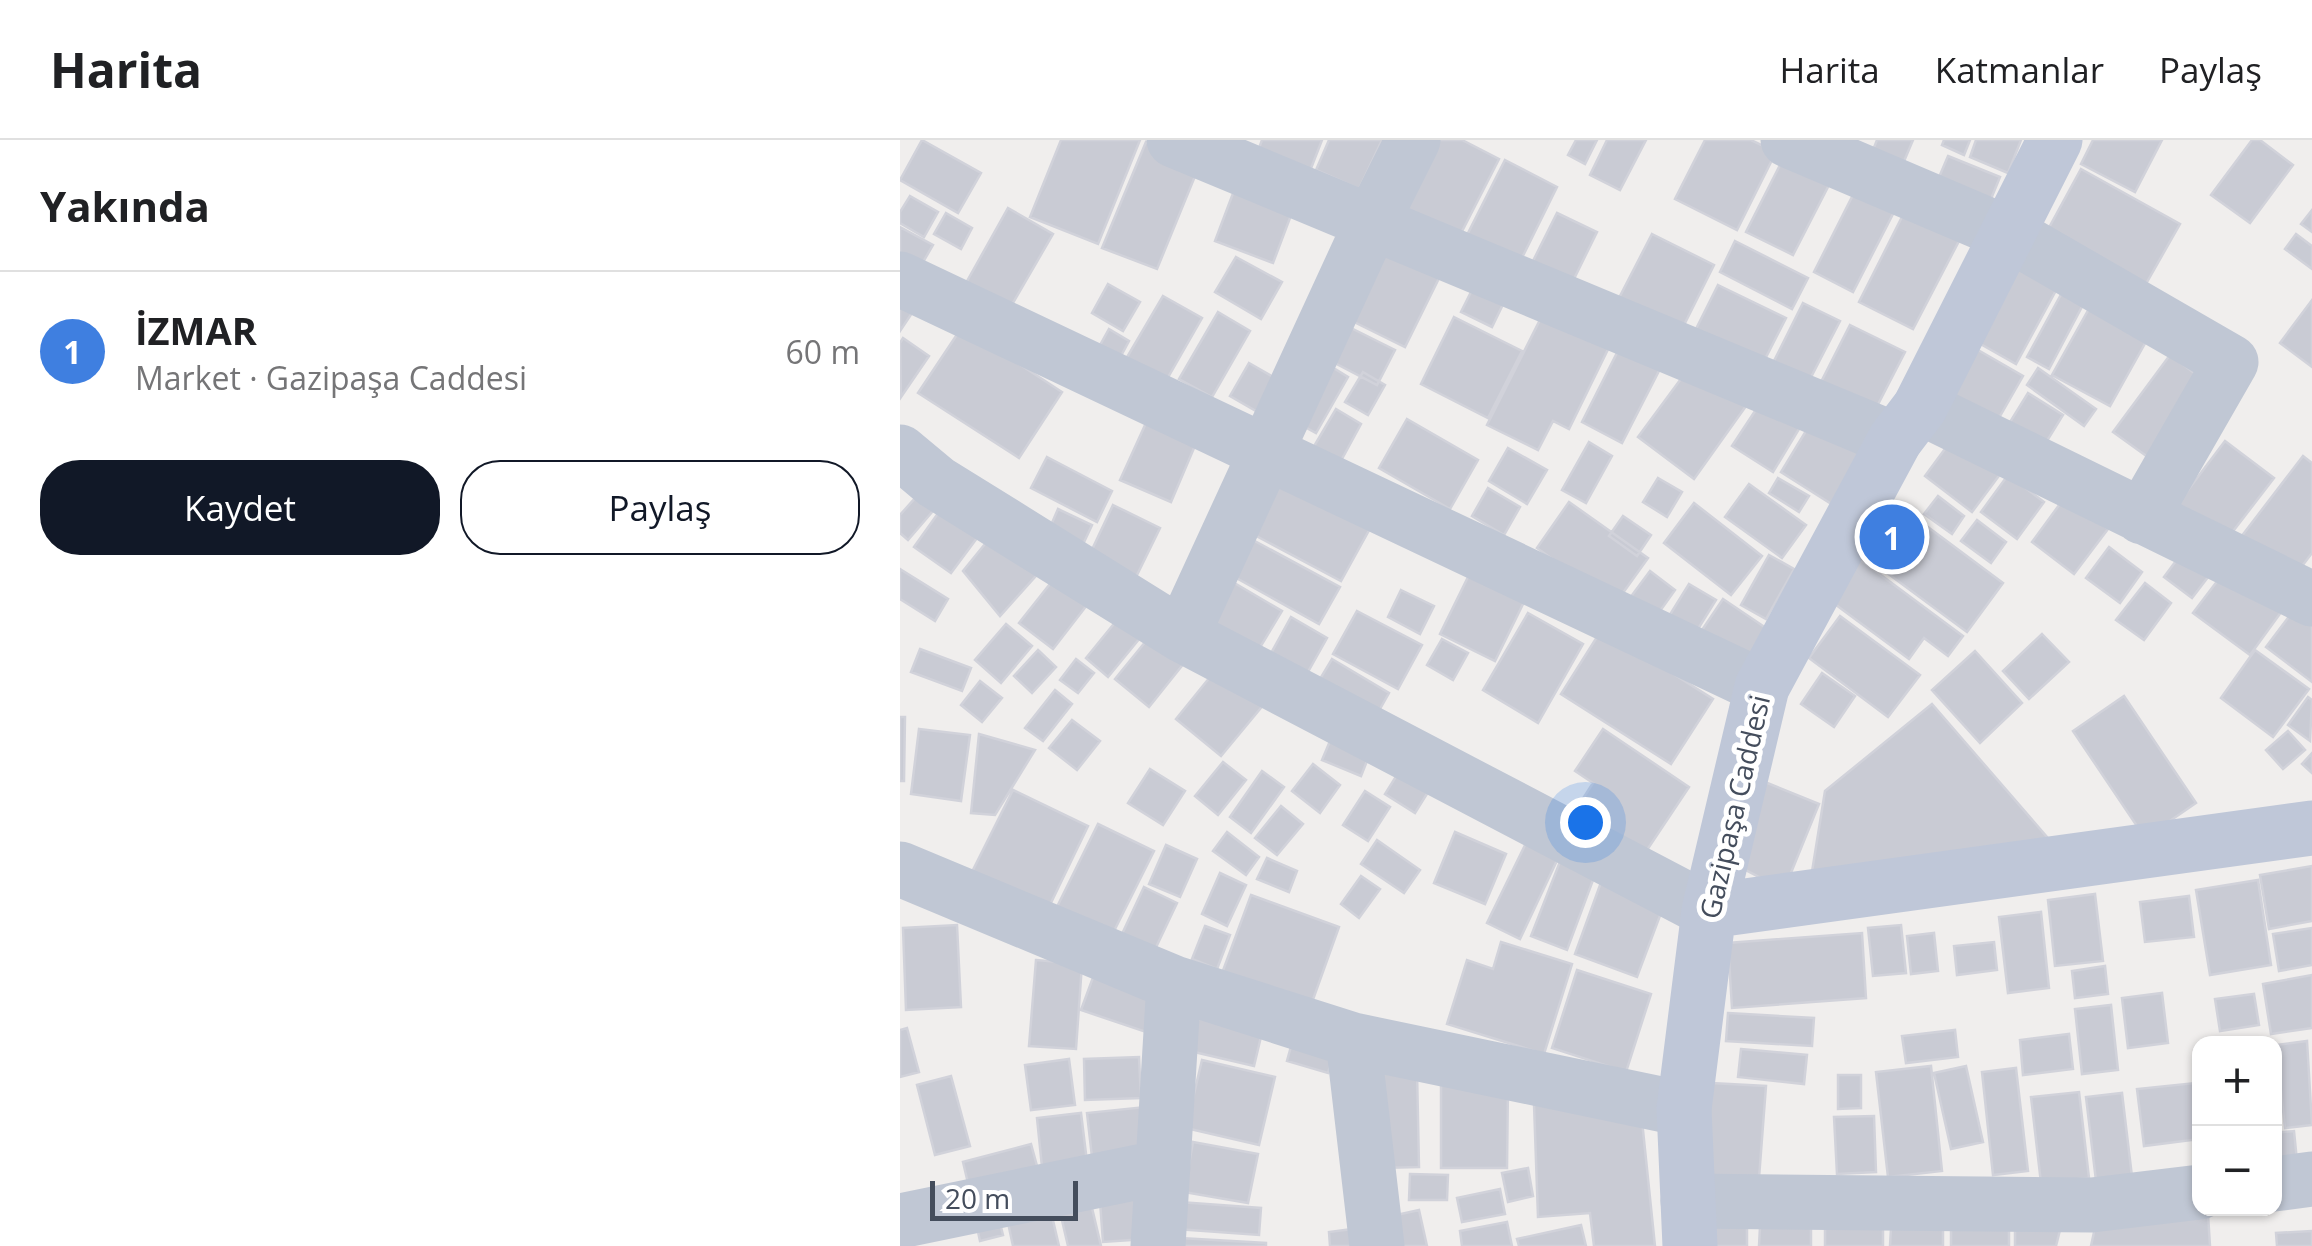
<!DOCTYPE html>
<html lang="tr">
<meta charset="utf-8">
<style>
body{margin:0;font-family:"Open Sans",sans-serif;background:#f6f6f6;color:#202124}
.controls{position:absolute;right:30px;bottom:30px;display:grid;overflow:hidden;border-radius:20px;box-shadow:0 2px 8px #0004}
.controls button{width:90px;height:90px;display:grid;place-items:center;padding:0;border:0;border-bottom:2px solid #e0e0e0;background:#fff;color:#202124;font:50px sans-serif}
.scale{position:absolute;left:30px;bottom:25px;width:148px;box-sizing:border-box;padding-left:10px;border:5px solid #444d5c;border-top:0;font-size:28px;line-height:35px;white-space:nowrap;color:#444d5c;-webkit-text-stroke:8px #fff;paint-order:stroke}
.you{position:absolute;left:685px;top:682px;width:35px;height:35px;margin:-25px;border:8px solid #fff;border-radius:50%;background:#1a73e8;box-shadow:0 0 0 15px #1a73e833}
.badge{display:grid;place-items:center;width:65px;height:65px;border-radius:50%;background:#111827;color:#fff;font-size:32px;font-weight:700}
.pin{position:absolute;translate:-50% -50%;border:5px solid #fff;box-shadow:0 2px 10px #0006}
.list{margin:0;padding:0;list-style:none}
h2{display:flex;justify-content:space-between;align-items:center;height:130px;margin:0;padding:0 40px;font-size:42px}
h2 small{font-size:32px;font-weight:400;color:#757577}
.list li{display:grid;grid-template-columns:65px 1fr auto;gap:30px;align-items:center;box-sizing:border-box;height:160px;padding:0 40px;border-top:2px solid #e0e0e0}
.list b{display:block;font-size:38px;white-space:nowrap}
.list p{margin:0;font-size:32px;white-space:nowrap;color:#757577}
.list em{font-size:32px;font-style:normal;color:#757577}
.actions{display:flex;gap:20px;padding:30px 40px}
.actions a{flex:1;padding:22px 0;border:2px solid #111827;border-radius:40px;text-align:center;font-size:35px;color:#111827}
.actions .main{background:#111827;color:#fff}
.map{position:relative;flex:none;width:1412px;height:1106px;overflow:hidden}
header{display:flex;align-items:center;gap:60px;box-sizing:border-box;height:140px;padding:0 50px;background:#fff;border-bottom:2px solid #e0e0e0}
header strong{font-size:48px}
nav{display:flex;gap:55px;margin-inline-start:auto;font-size:35px}
main{display:flex}
aside{flex:1;background:#fff}
.map>svg:first-child{display:block}
</style>
<header>
<strong>Harita</strong>
<nav><a>Harita</a><a>Katmanlar</a><a>Paylaş</a></nav>
</header>
<main>
<aside>
<h2>Yakında<small></small></h2>
<ul class="list">
<li><span class="badge" style="background:#3f7fe0">1</span><div><b>İZMAR</b><p>Market · Gazipaşa Caddesi</p></div><em>60 m</em></li>
</ul>
<div class="actions"><a class="main">Kaydet</a><a>Paylaş</a></div>
</aside>
<div class="map">
<svg width="1412" height="1106" viewBox="0 0 1412 1106">
<rect width="100%" height="100%" fill="#f0eeed"/>
<!-- building -->
<path fill="#c9cbd4" stroke="#d1d2da" stroke-width="2.5" d="M22 0 81 33 58 73 0 40Z
M161 0H240L198 104 130 77Z
M362 0H422L410 31 358 11Z
M429 0H482L459 49 416 30Z
M534 0H562L599 19 556 103 497 73Z
M676 0H697L685 24 668 15Z
M707 0H746L720 50 690 35Z
M805 0H851L876 12 837 90 775 59Z
M977 0H1013L999 33 969 20Z
M1044 0H1070L1064 15 1042 5Z
M1076 0H1121L1108 33 1070 17Z
M1193 0H1262L1235 52 1181 24Z
M1352 0H1360L1393 25 1350 83 1311 55Z
M246 2 300 24 257 129 202 108Z
M1048 16 1100 37 1086 71 1034 49Z
M884 17 931 41 893 115 846 92Z
M605 20 657 47 615 132 562 105Z
M1181 29 1280 84 1243 149 1145 95Z
M338 40 396 62 373 123 315 101Z
M955 51 995 70 953 152 914 132Z
M10 56 38 72 24 97 0 83V72Z
M108 68 153 94 110 168 66 143Z
M1412 70V92L1401 84Z
M46 73 72 88 61 109 34 94Z
M657 73 697 92 670 147 630 127Z
M1004 73 1059 101 1013 189 959 162Z
M0 87 33 105 19 129 0 119Z
M752 94 814 125 781 191 718 160Z
M1396 94 1412 106V129L1385 109Z
M489 98 545 126 505 207 448 179Z
M835 101 908 138 892 169 820 132Z
M336 117 382 142 361 179 315 152Z
M1113 118 1160 143 1116 224 1070 198Z
M577 140 607 156 592 187 561 172Z
M208 144 240 162 223 191 192 173Z
M818 145 886 178 862 225 795 191Z
M1164 149 1185 161 1149 229 1127 217Z
M263 156 302 178 263 246 223 224Z
M0 160 14 170 0 191Z
M1412 160V227L1380 203Z
M903 163 940 181 910 239 874 221Z
M648 164 714 197 669 289 653 281 638 310 587 285Z
M1190 167 1248 198 1210 266 1152 235Z
M318 172 350 191 312 257 279 239Z
M554 177 622 211 588 278 521 244Z
M950 185 1005 212 973 274 919 246Z
M447 186 495 210 477 245 429 220Z
M62 187 162 252 119 318 18 253Z
M209 189 229 201 215 227 194 216Z
M3 198 29 216 1 257 0 203Z
M722 203 763 223 722 303 682 282Z
M1078 210 1123 236 1088 297 1042 271Z
M1270 215 1309 244 1252 320 1213 292Z
M349 223 375 238 356 271 330 256Z
M427 224 448 237 416 293 394 281Z
M1138 228 1196 269 1184 286 1127 245Z
M463 232 485 245 468 275 445 262Z
M786 232 851 259 794 339 738 297Z
M1128 253 1163 275 1137 317 1102 295Z
M861 262 902 284 873 332 832 306Z
M436 269 461 284 437 328 410 313Z
M251 272 300 294 271 362 220 340Z
M507 279 578 320 550 369 479 328Z
M909 286 965 314 933 365 881 332Z
M1053 298 1101 333 1072 372 1025 336Z
M1325 301 1374 338 1324 403 1276 366Z
M689 302 712 316 686 363 662 350Z
M608 308 647 330 627 364 589 341Z
M1403 316 1412 323V413L1393 438 1341 397Z
M147 317 212 351 197 382 131 348Z
M378 333 473 383 441 441 347 391Z
M1108 335 1144 362 1117 399 1081 372Z
M758 338 782 352 767 377 743 362Z
M878 338 909 356 899 372 869 353Z
M849 344 906 385 882 418 825 377Z
M588 348 620 367 604 395 572 376Z
M1038 356 1064 376 1052 394 1024 374Z
M16 357 33 371 8 400 0 393V375Z
M1165 357 1208 389 1174 434 1132 402Z
M669 362 748 418 715 464 637 408Z
M794 363 862 416 831 455 764 403Z
M997 364 1103 443 1067 492 960 413Z
M213 365 260 388 235 439 189 416Z
M158 369 192 385 179 413 145 399Z
M39 372 77 398 51 433 14 407Z
M723 376 751 395 737 416 709 396Z
M1077 380 1106 402 1091 423 1061 401Z
M89 399 143 428 100 476 63 431Z
M351 399 440 447 419 484 331 435Z
M1287 406 1315 428 1292 458 1264 437Z
M1209 407 1242 432 1220 463 1186 438Z
M869 415 894 429 866 479 841 465Z
M958 418 1063 496 1048 516 1024 498 1009 519 928 459Z
M1331 423 1387 464 1350 515 1293 473Z
M0 429 48 459 35 481 0 459Z
M161 430 194 456 153 509 119 483Z
M750 431 775 450 750 485 724 466Z
M570 433 625 460 595 521 540 494Z
M331 441 382 471 353 519 301 488Z
M1245 443 1271 463 1244 500 1216 480Z
M789 444 816 460 788 505 761 489Z
M501 450 534 466 520 494 488 477Z
M823 459 872 492 846 532 796 499Z
M1397 466 1412 478V542L1366 507Z
M226 469 249 487 208 537 186 518Z
M457 471 522 505 498 549 433 514Z
M628 473 683 504 638 583 583 550Z
M940 476 1020 535 988 577 909 518Z
M391 477 427 498 400 546 364 526Z
M106 484 132 506 101 543 75 520Z
M702 489 813 559 771 624 661 554Z
M255 490 289 517 249 567 215 539Z
M1142 494 1169 522 1129 559 1103 531Z
M542 499 568 513 553 540 527 525Z
M20 509 71 528 62 551 11 532Z
M138 510 156 527 132 553 114 536Z
M1355 510 1409 549 1373 597 1321 558Z
M1075 511 1122 563 1080 603 1032 550Z
M176 519 194 533 178 553 160 540Z
M432 519 489 553 472 583 414 549Z
M319 526 365 563 321 616 276 579Z
M922 533 955 556 934 587 901 564Z
M80 541 102 558 82 582 61 565Z
M155 550 172 564 143 601 125 588Z
M1224 556 1296 663 1245 698 1173 591Z
M1408 557 1412 560 1410 601 1388 585Z
M1032 564 1166 719 910 744 925 651Z
M0 577H5L4 641H0Z
M172 580 200 601 177 630 149 608Z
M19 589 70 595 61 661 11 654Z
M703 589 789 647 743 716 675 671 693 643 675 631Z
M1388 591 1405 610 1383 629 1366 610Z
M79 594 135 610 95 675 71 673Z
M433 594 471 611 461 636 422 620Z
M1412 613V633L1402 624Z
M323 622 346 640 318 675 295 656Z
M505 622 535 641 515 673 485 654Z
M413 624 440 645 420 673 392 651Z
M250 629 285 651 263 685 228 663Z
M362 631 384 647 351 693 330 677Z
M860 640 919 664 884 750 838 726Z
M113 650 188 686 147 771 71 734Z
M465 651 490 667 468 701 443 685Z
M381 666 403 684 377 715 355 698Z
M198 684 254 711 209 801 154 773Z
M327 692 359 717 346 735 313 711Z
M555 692 606 714 585 764 534 743Z
M628 699 660 714 620 799 587 783Z
M477 700 520 730 504 753 461 724Z
M266 705 297 719 280 757 249 744Z
M367 718 397 731 389 752 357 739Z
M661 719 696 732 667 810 631 796Z
M1412 726V781L1369 789 1360 735Z
M320 733 346 745 327 786 302 774Z
M704 734 767 757 737 837 675 814Z
M461 736 480 749 459 778 441 764Z
M1358 740 1371 825 1310 835 1296 750Z
M244 747 277 763 249 822 216 807Z
M1195 754 1203 821 1155 826 1148 760Z
M351 755 439 787 410 868 321 836Z
M1289 756 1294 797 1245 802 1240 762Z
M1141 772 1149 848 1108 853 1099 777Z
M57 785 61 867 6 870 3 788Z
M1001 785 1006 833 973 836 968 788Z
M305 786 330 795 317 829 292 819Z
M1412 788V825L1379 831 1373 794Z
M962 793 966 858 832 868 828 803Z
M1034 793 1038 831 1011 834 1007 796Z
M601 802 672 824 644 914 547 884 567 820 593 829Z
M1094 802 1097 830 1057 835 1054 806Z
M136 820 182 824 176 909 129 906Z
M1205 826 1208 854 1175 858 1172 831Z
M677 830 751 854 726 932 652 908Z
M195 832 262 855 249 893 181 870Z
M1412 835V888L1371 894 1363 844Z
M1262 853 1268 903 1228 908 1222 858Z
M1354 854 1359 885 1320 891 1315 859Z
M1211 865 1218 930 1182 934 1175 869Z
M301 869 364 884 354 926 290 911Z
M828 873 914 878 912 906 826 901Z
M7 888 19 932 0 937V890Z
M1055 890 1058 917 1006 923 1002 896Z
M395 892 436 905 428 933 387 921Z
M1169 894 1173 929 1123 935 1120 900Z
M1407 901 1412 985 1385 988 1376 905Z
M841 909 907 915 904 944 838 937Z
M239 917 241 958 185 960 184 919Z
M169 919 175 965 131 970 125 925Z
M302 920 375 937 359 1005 286 988Z
M1031 926 1042 1031 988 1037 976 932Z
M1066 926 1083 1002 1051 1009 1034 933Z
M1116 928 1128 1031 1093 1035 1082 932Z
M517 931 519 1027 479 1028 476 932Z
M938 935H961V968L938 969Z
M51 936 70 1006 35 1015 17 945Z
M811 943 866 946 859 1038 805 1035Z
M1295 943 1300 999 1244 1006 1237 949Z
M541 945H608L607 1028H541Z
M1179 952 1189 1038 1141 1043 1131 957Z
M1222 953 1233 1045 1197 1049 1186 957Z
M634 964 741 971 755 1106H694L690 1073 638 1077Z
M245 967 250 1020 193 1026 187 973Z
M181 973 187 1022 142 1027 137 978Z
M974 976 976 1032 937 1034 934 977Z
M1394 991 1398 1031 1374 1033V993Z
M293 1002 358 1014 348 1063 284 1052Z
M131 1004 140 1037 71 1056 63 1022Z
M628 1028 633 1056 608 1062 602 1033Z
M510 1034 548 1035 547 1060H509Z
M242 1045 245 1099 203 1102 199 1048Z
M600 1049 605 1074 562 1082 557 1058Z
M188 1051 201 1106H168L157 1059Z
M148 1059 159 1106H113L105 1069Z
M279 1062 361 1068 359 1095 277 1089Z
M96 1067 103 1095 80 1101 74 1073Z
M519 1070 527 1106H498L492 1076Z
M1308 1074 1310 1106H1191L1196 1083Z
M807 1080H847V1106H807Z
M607 1082 612 1106H562L560 1091Z
M681 1085 686 1106H619L617 1099Z
M860 1087H911V1106H859Z
M925 1087H983V1106H925Z
M460 1088 461 1106H430L429 1092Z
M991 1088H1043V1106H990Z
M1051 1088H1109V1106H1051Z
M1115 1089 1160 1090 1156 1106H1115Z
M1412 1091V1106H1377L1376 1093Z
M280 1098 366 1103V1106H279Z"/>
<g fill="none" stroke-linecap="round" stroke-linejoin="round">
<!-- street -->
<path stroke="#c0c7d4" stroke-width="55" d="M274 0 995 300
M888 0 1109 94 1331 222 1242 377
M0 139 862 547
M1020 267 1412 459
M0 312 36 342 282 495 809 771
M282 495 473 80 513 0
M0 729 274 843 453 900 784 969
M453 900 477 1106
M1374 1044 1412 1039
M788 1061 1192 1065 1300 1052
M0 1081 263 1027
M258 1106 274 843"/>
<!-- secondary -->
<path stroke="#bfc7d8" stroke-width="55" d="M809 771 1412 688
M790 1106 784 969 809 771 862 547 995 300 1020 267 1155 0"/>
</g>
<g text-anchor="middle" stroke-width="10" stroke-linejoin="round" paint-order="stroke">
<!-- street labels -->
<g font-size="28" fill="#444d5c" stroke="#fff">
<text transform="translate(835 667) rotate(-77)" y="10">Gazipaşa Caddesi</text>
</g>
</g>
</svg>
<div class="controls">
<button>+</button>
<button>−</button>
</div>
<div class="scale">20 m</div>
<div class="you"></div>
<div class="pin badge" style="left:992px;top:397px;background:#3f7fe0">1</div>
</div>
</main>
